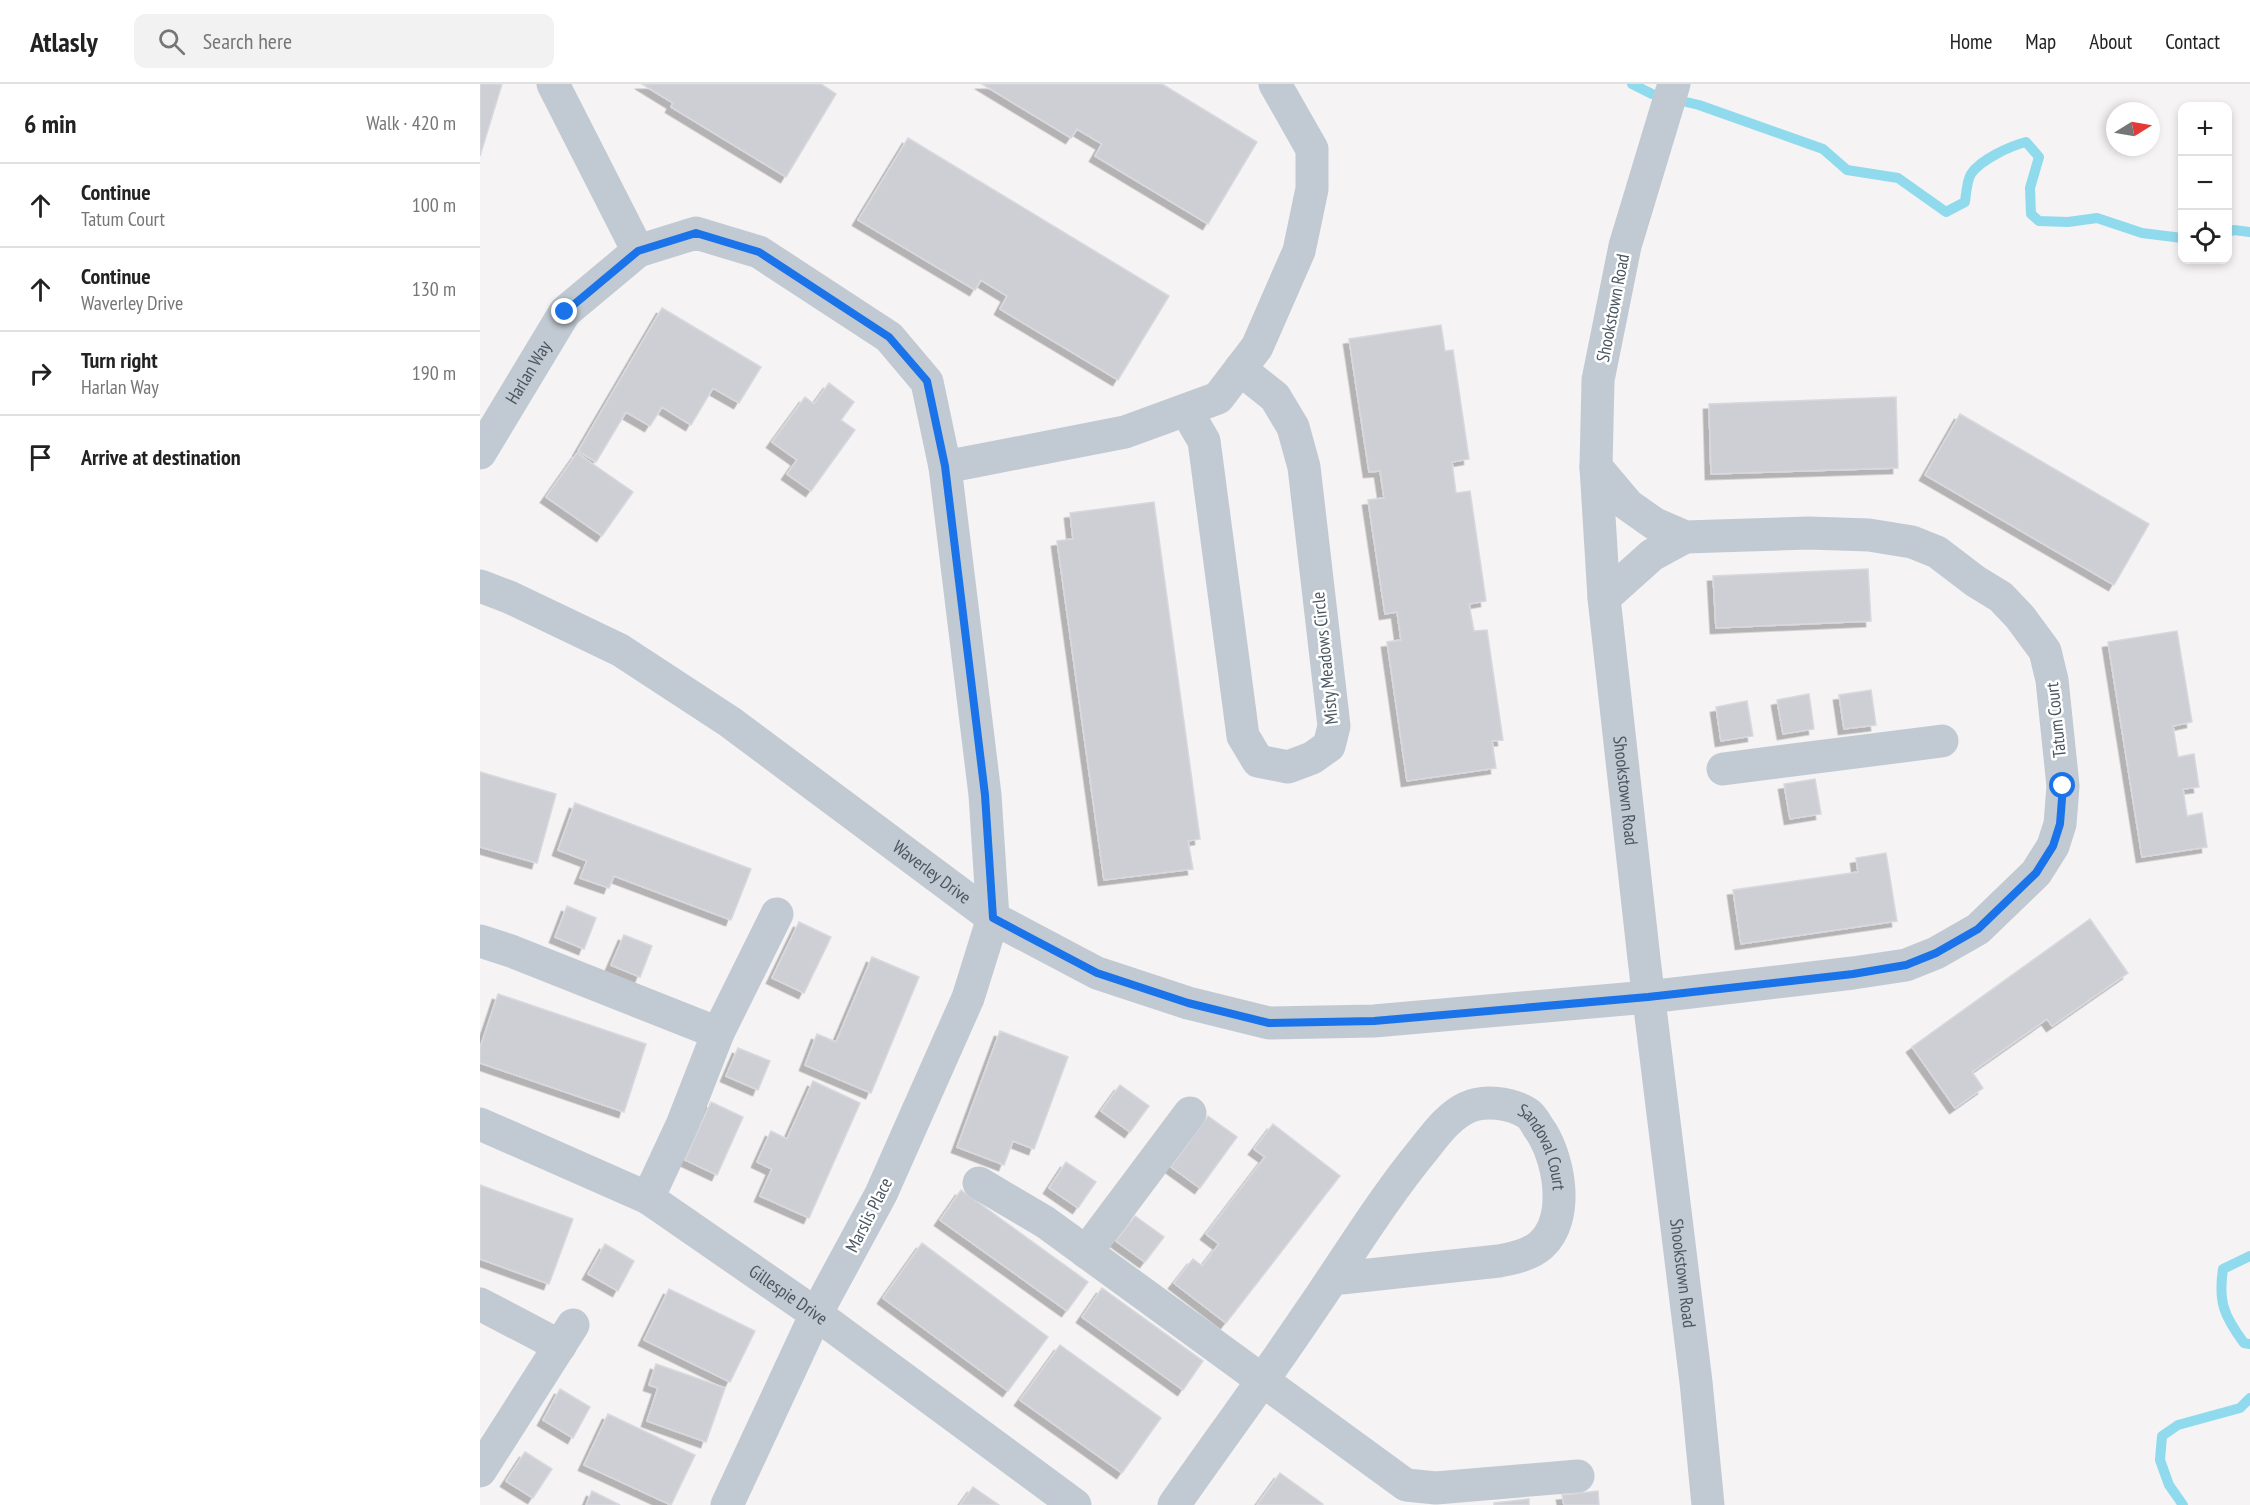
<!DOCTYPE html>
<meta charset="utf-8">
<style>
body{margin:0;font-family:"PT Sans Narrow",sans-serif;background:#f2f2f2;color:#222}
.controls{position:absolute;right:18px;top:18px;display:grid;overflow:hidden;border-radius:12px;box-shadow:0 3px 9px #0003}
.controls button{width:54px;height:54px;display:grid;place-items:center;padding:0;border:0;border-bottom:2px solid #e0e0e0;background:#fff;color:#222;font:30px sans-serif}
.compass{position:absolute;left:1626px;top:18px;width:54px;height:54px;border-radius:50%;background:#fff;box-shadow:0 3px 9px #0003;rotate:79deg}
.stop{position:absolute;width:18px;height:18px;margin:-14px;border:4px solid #1a73e8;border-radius:50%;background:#fff}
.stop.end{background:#1a73e8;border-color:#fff;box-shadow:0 2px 6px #0008}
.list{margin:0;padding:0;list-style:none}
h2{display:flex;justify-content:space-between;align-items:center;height:78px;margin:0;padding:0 24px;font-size:26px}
h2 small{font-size:20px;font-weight:400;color:#767676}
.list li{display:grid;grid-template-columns:39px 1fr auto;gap:18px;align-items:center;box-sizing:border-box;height:84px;padding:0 24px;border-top:2px solid #e0e0e0}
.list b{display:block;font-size:22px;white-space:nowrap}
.list p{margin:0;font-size:20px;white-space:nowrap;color:#767676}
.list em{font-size:20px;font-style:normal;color:#767676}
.icon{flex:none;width:33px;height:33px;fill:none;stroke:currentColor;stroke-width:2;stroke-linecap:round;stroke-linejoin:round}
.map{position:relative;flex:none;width:1770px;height:1421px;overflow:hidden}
header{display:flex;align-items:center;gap:36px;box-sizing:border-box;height:84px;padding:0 30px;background:#fff;border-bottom:2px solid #e0e0e0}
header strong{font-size:28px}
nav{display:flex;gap:33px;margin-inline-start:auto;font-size:21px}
.search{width:420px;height:54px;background:#f2f2f2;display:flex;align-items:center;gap:15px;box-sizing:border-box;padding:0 21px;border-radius:12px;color:#767676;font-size:22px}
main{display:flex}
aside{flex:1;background:#fff}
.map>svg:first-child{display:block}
</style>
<header>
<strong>Atlasly</strong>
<div class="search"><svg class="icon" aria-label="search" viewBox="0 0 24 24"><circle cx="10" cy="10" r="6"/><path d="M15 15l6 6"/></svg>Search here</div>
<nav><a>Home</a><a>Map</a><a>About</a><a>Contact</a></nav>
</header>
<main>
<aside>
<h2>6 min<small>Walk · 420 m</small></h2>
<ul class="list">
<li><svg class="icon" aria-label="ahead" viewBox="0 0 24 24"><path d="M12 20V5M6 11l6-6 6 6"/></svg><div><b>Continue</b><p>Tatum Court</p></div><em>100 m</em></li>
<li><svg class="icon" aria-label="ahead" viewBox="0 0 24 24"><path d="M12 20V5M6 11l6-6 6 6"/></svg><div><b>Continue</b><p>Waverley Drive</p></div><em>130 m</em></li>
<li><svg class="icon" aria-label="right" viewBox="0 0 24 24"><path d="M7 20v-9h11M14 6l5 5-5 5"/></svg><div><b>Turn right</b><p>Harlan Way</p></div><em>190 m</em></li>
<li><svg class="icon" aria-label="arrive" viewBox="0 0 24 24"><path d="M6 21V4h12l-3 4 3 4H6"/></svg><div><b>Arrive at destination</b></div></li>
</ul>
</aside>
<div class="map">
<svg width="1770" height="1421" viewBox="0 0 1770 1421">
<defs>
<filter id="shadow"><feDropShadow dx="-5.5" dy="5.5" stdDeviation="0" flood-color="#0004"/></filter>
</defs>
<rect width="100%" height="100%" fill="#f5f3f3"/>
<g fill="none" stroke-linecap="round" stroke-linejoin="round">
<!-- stream -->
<path stroke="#90daee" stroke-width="10" d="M1152 0 1172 10 1219 21 1343 65 1367 86 1418 94 1466 128 1485 118C1486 110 1487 96 1491 90 1500 76 1530 62 1546 58L1559 73 1550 104 1551 130 1559 137 1588 138 1617 134 1662 149 1702 154
M1748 148 1754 146 1770 148
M1770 1172 1743 1185C1738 1218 1744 1232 1764 1259L1770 1260
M1703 1421 1689 1401 1680 1376 1682 1352 1698 1341 1760 1324 1770 1314"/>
</g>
<!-- building -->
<path fill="#cdcfd5" stroke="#d7d9de" stroke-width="1.5" filter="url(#shadow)" d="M0 0H22L0 72Z
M162 0H341L356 10 306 93 191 23 193 19Z
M502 0H682L777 58 728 140 615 72 622 60 597 45 591 54Z
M428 54 689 212 638 296 520 225 527 212 501 196 495 206 378 136Z
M182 224 281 283 259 319 233 304 211 341 182 323 170 342 146 328 116 378 98 367Z
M961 241 965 267 973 266 989 375 972 378 976 409 990 407 1006 517 989 520 994 547 1007 546 1023 656 1012 657 1016 684 927 697 907 558 921 556 917 528 905 530 888 416 904 414 900 387 889 388 869 255Z
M349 299 374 318 361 336 375 346 331 407 307 390 317 376 292 358 325 313 334 320Z
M1416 313 1418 384 1231 390 1229 320Z
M1480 330 1669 440 1634 501 1445 391Z
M97 369 153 408 122 452 66 413Z
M674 418 720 755 708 757 713 785 624 796 577 457 593 455 590 429Z
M1388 485 1391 537 1236 544 1233 492Z
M1697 547 1712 638 1693 642 1698 673 1714 670 1719 703 1703 705 1707 732 1722 729 1727 763 1662 773 1628 558Z
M1391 606 1396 641 1364 645 1359 611Z
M1329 610 1334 645 1303 650 1297 616Z
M1267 617 1273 652 1241 657 1236 623Z
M0 688 76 710 57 779 0 763Z
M1335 695 1341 730 1310 735 1304 700Z
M95 719 271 785 251 836 134 792 129 804 100 794 107 777 78 766Z
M1406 769 1417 837 1261 860 1253 806 1378 788 1376 774Z
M87 822 116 834 104 865 75 853Z
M1610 835 1648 889 1572 942 1567 935 1492 988 1503 1004 1475 1024 1432 963Z
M319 838 351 853 324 909 292 894Z
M144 851 172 862 160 893 131 881Z
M392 873 439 893 391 1009 325 981 337 950 356 958Z
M18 910 166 960 144 1028 0 979V964Z
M520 947 588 973 554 1065 533 1057 524 1081 477 1063Z
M258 964 290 977 278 1006 246 992Z
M333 997 380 1019 329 1134 280 1112 292 1085 277 1078 291 1047 307 1055Z
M640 1001 669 1022 650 1048 621 1027Z
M231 1018 263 1033 237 1091 205 1076Z
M728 1032 757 1053 720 1104 691 1083Z
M793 1040 860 1092 746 1239 694 1199 713 1175 722 1182 739 1160 726 1150 785 1073 774 1065Z
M586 1078 616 1098 598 1124 569 1104Z
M0 1101 93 1135 69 1200 0 1175Z
M481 1106 608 1198 587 1227 460 1136Z
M655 1132 684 1153 665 1178 636 1157Z
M442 1159 568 1253 528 1307 403 1214Z
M125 1160 154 1177 138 1207 108 1190Z
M622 1204 723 1277 703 1306 602 1233Z
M189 1205 275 1247 250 1298 164 1256Z
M580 1261 681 1334 642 1389 540 1316Z
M176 1280 245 1304 226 1358 167 1337 178 1304 169 1301Z
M80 1305 110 1323 93 1354 63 1336Z
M128 1330 215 1371 191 1421 104 1381Z
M45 1368 72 1385 53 1414 26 1397Z
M800 1389 843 1420 842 1421H777Z
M493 1403 519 1421H480Z
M112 1407 140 1421H106Z
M1118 1407 1119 1421H1084L1082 1411Z
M1049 1415V1421H1014V1419Z"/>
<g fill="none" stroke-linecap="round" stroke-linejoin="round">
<!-- minor -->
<g stroke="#c1cad2" stroke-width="33">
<path d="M73 0 158 167"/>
<path id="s1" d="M1194 0 1145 162 1118 296 1116 383 1124 514 1164 875 1216 1298 1228 1421"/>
<path d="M706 326 724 357 763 652 778 677 808 683 832 674 849 662 854 642 824 383 813 343 795 313 760 285"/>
<path id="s2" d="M0 369 85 228 158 167 216 149 279 168 409 253 447 298 465 383 505 711 513 834 488 914 401 1110 336 1230 247 1421"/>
<path d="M465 383 645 348 738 314 777 263 819 167 832 105V65L795 0"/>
<path id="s3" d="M0 502 29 513 140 566 250 638 513 834 617 889 708 919 789 939 894 937 1168 913 1373 889 1426 881 1456 869 1498 845 1556 789 1573 762 1580 740 1583 702 1572 596 1565 567 1540 533 1521 513 1495 497 1457 468 1432 458 1389 451 1329 449 1205 453 1175 440 1148 421 1116 383"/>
<path d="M1124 514 1172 471 1205 453"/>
<path d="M1243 685 1462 657"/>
<path d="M0 857 31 867 238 949 202 1041 168 1114"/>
<path d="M238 949 297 830"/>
<path id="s4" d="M0 1040 168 1114 336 1230 595 1421"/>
<path d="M499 1099 565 1138 926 1401 956 1404 1098 1392"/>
<path d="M606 1168 710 1029"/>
<path d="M0 1220 80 1262"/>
<path d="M0 1387 93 1241"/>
<path id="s5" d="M694 1421C738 1358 784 1296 827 1232 866 1176 901 1117 944 1065 956 1050 968 1033 986 1024 1004 1015 1031 1019 1047 1029 1052 1032 1055 1038 1058 1043 1079 1071 1091 1134 1061 1161 1050 1171 1033 1174 1019 1177L852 1195"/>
</g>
</g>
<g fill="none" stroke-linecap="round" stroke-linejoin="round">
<!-- route -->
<path stroke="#1a73e8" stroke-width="8" d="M85 228 158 167 216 149 279 168 409 253 447 297 465 382 505 711 513 834 617 889 708 919 789 939 894 937 1168 913 1373 890 1426 881 1456 869 1498 845 1556 789 1573 762 1580 740 1583 702"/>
</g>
<g text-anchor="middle" stroke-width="5" stroke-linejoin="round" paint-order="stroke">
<!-- street labels -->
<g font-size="18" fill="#4a5661" stroke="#fff">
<text transform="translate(1133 224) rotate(-79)" y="6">Shookstown Road</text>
<text dy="6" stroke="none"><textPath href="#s2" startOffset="94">Harlan Way</textPath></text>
<text transform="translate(845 574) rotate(-96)" y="6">Misty Meadows Circle</text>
<text transform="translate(1576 636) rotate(-96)" y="6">Tatum Court</text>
<text dy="6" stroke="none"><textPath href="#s1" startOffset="718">Shookstown Road</textPath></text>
<text dy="6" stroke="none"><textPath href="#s3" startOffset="537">Waverley Drive</textPath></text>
<text dy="6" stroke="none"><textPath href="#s5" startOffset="596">Sandoval Court</textPath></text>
<text transform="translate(389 1131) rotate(-63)" y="6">Marslis Place</text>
<text dy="6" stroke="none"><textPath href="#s1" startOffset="1204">Shookstown Road</textPath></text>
<text dy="6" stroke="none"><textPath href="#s4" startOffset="354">Gillespie Drive</textPath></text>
</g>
</g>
</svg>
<div class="controls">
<button>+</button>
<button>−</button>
<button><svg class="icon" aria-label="locate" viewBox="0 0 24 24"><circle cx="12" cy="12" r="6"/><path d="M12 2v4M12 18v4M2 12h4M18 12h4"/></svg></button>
</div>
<svg class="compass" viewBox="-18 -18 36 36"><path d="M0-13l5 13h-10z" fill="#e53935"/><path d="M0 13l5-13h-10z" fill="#767676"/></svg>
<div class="stop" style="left:1583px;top:702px"></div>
<div class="stop end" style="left:85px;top:228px"></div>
</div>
</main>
